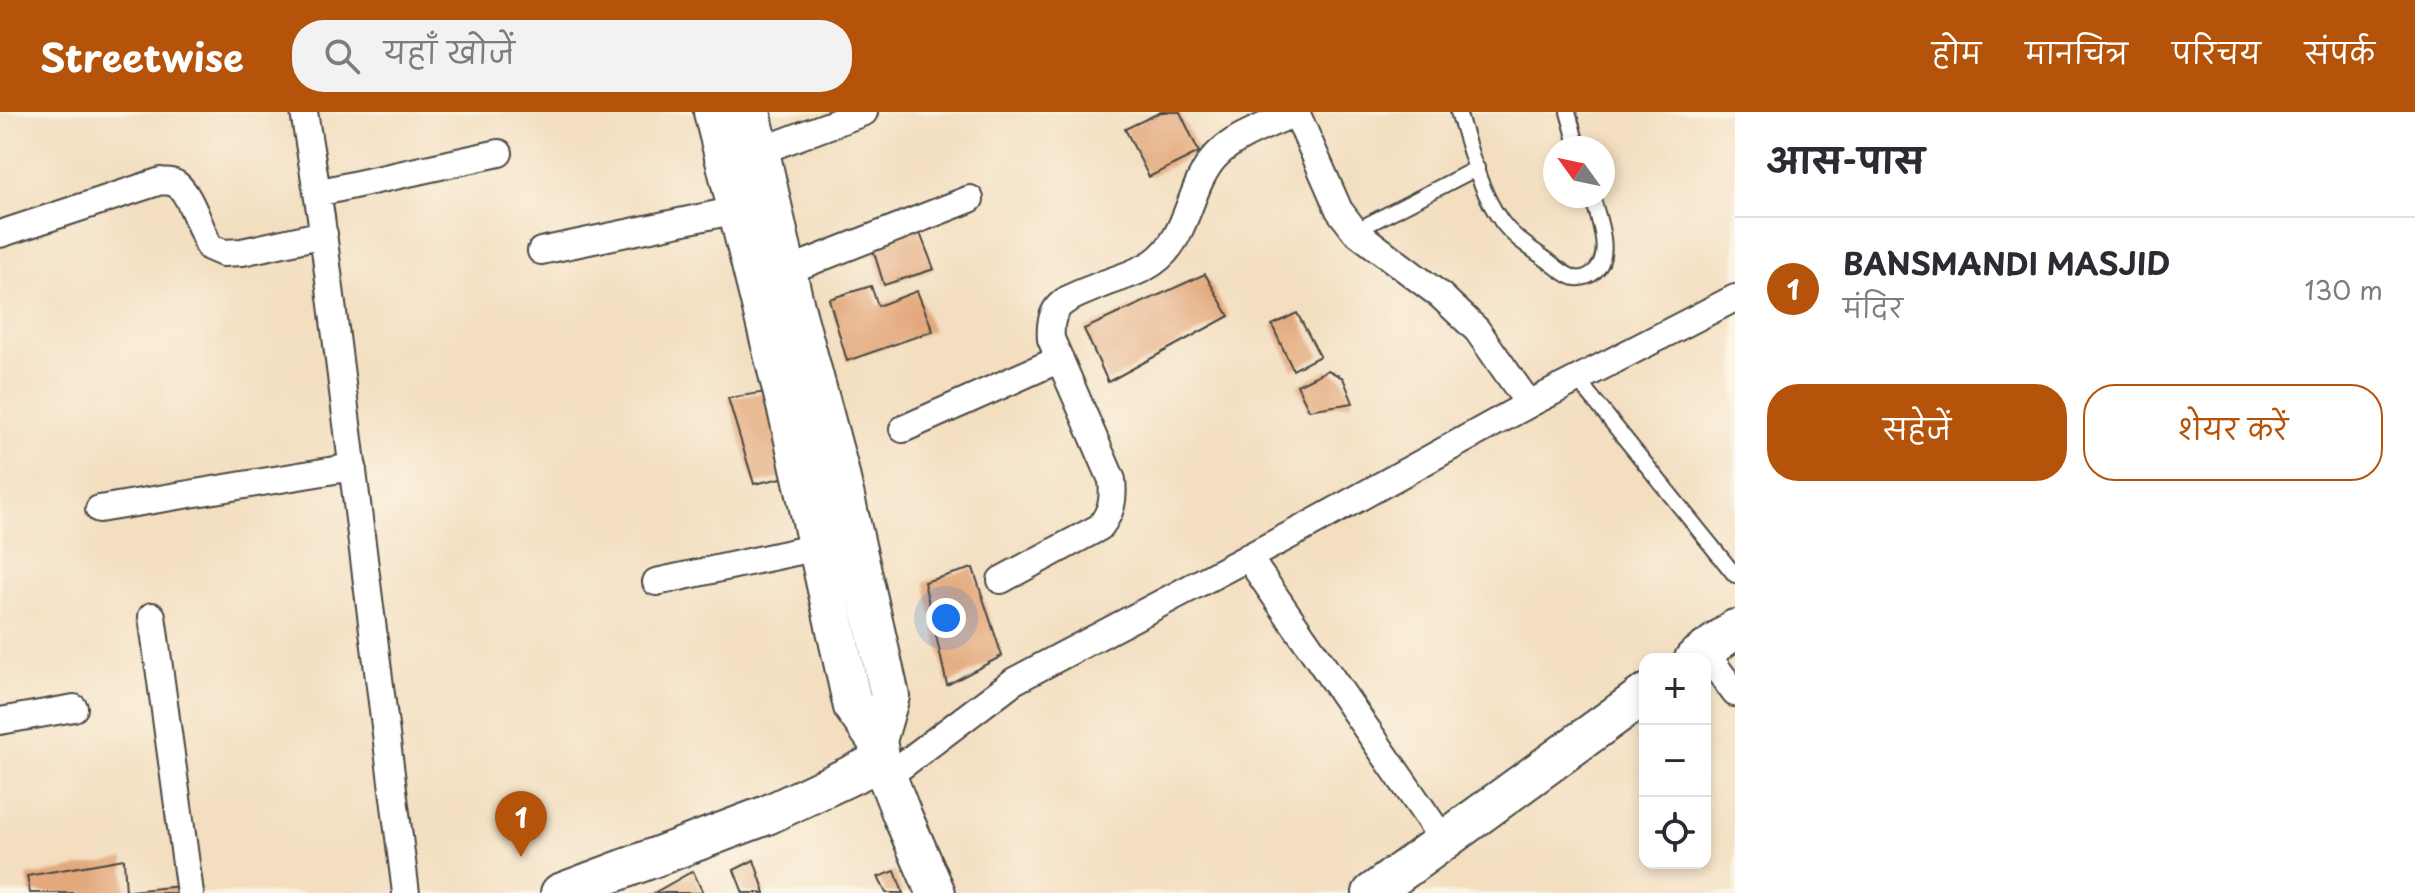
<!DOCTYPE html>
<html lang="hi">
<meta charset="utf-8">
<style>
body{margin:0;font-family:"Playpen Sans","Playpen Sans Deva",sans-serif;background:#f2f2f3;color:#2b2b33}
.controls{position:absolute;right:24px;bottom:24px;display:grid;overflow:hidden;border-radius:16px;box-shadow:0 4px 12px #0003}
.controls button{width:72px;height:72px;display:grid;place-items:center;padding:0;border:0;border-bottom:2px solid #e1e1e2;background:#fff;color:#2b2b33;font:40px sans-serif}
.compass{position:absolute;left:1543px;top:24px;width:72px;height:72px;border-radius:50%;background:#fff;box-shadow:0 4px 12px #0003;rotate:303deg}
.you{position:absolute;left:946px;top:506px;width:28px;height:28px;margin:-20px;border:6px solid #fff;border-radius:50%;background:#1a73e8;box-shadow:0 0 0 12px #1a73e833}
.badge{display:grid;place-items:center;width:52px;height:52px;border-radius:50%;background:#b45309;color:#fff;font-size:26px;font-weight:700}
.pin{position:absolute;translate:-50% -66px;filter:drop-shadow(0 2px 4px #0008)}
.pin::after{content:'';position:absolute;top:42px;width:28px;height:24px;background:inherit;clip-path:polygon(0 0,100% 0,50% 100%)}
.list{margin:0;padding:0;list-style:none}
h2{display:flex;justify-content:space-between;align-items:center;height:104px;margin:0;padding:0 32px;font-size:34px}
h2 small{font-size:26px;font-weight:400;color:#7c7c81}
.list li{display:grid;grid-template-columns:52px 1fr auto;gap:24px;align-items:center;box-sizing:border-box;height:144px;padding:0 32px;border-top:2px solid #e1e1e2}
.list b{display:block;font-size:30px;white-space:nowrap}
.list p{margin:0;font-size:26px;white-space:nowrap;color:#7c7c81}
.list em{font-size:26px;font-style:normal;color:#7c7c81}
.actions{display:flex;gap:16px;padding:24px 32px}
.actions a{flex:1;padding:18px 0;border:2px solid #b45309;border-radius:32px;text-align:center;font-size:28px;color:#b45309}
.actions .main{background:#b45309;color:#fff}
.icon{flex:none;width:44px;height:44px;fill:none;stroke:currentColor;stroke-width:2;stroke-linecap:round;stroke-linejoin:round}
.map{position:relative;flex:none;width:1735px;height:781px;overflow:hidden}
header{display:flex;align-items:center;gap:48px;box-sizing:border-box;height:112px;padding:0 40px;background:#b45309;color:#fff}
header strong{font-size:38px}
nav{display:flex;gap:44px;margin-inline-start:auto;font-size:28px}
.search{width:560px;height:72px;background:#f2f2f3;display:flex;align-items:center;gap:20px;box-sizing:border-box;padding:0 28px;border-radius:32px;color:#7c7c81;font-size:30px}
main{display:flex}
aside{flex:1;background:#fff}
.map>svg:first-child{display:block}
</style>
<header>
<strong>Streetwise</strong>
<div class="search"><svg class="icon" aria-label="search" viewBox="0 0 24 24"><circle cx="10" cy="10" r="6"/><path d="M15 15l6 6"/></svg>यहाँ खोजें</div>
<nav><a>होम</a><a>मानचित्र</a><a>परिचय</a><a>संपर्क</a></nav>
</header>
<main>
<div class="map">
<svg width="1735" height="781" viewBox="0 0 1735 781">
<rect width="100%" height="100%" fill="#fcf5e5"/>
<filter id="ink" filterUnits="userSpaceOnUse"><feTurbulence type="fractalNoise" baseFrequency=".0125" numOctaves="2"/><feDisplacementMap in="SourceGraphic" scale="16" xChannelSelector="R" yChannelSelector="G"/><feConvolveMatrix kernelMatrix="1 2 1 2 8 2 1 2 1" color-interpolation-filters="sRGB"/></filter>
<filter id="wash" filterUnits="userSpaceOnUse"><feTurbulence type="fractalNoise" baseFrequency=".006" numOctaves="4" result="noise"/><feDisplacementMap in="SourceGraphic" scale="32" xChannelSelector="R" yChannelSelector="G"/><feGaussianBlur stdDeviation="1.8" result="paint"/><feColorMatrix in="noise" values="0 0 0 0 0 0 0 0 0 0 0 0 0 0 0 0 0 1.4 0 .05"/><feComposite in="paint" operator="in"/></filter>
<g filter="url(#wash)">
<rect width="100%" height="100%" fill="#f3dec0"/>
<g id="blocks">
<!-- building -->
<path fill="#e3a97d" d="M1161 0H1180L1199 40 1149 65 1125 17Z
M918 116 934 157 884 173 872 134Z
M1205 162 1229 204 1108 270 1084 217Z
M871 174 878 194 917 179 933 219 847 249 829 187Z
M1297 201 1320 244 1293 258 1272 213Z
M1328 258 1343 266 1353 291 1309 298 1297 273Z
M766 280 791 364 754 372 728 286Z
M973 456 1002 544 947 573 924 470Z
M124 747 126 781H30L27 764Z
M754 748 765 781H743L734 758Z
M693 759 703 781H654Z
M895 759 903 781H886L878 765Z
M181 774 182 781H131V779Z"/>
</g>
</g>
<g filter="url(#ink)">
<use href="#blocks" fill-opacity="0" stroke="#494641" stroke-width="2"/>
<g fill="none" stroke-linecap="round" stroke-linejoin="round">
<defs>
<path id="lane" d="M1458 0C1470 36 1479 79 1502 110 1513 125 1529 135 1544 146 1552 151 1561 160 1570 164 1575 167 1582 167 1588 164 1617 150 1598 106 1592 84
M1568 0 1578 36
M1355 119 1477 56
M1577 267 1735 463"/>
<path id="street" d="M304 0 321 105 406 781
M760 39 864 0
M317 81 499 41
M0 122 161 69C165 70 170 69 174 71 188 76 202 120 209 135L223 141 242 140 324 122
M541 139 737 98
M774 164 970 87
M903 317 1060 247
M99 397 353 355
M1248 445 1444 729
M1001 468 1100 415C1112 399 1114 387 1112 368L1051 227C1048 190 1067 187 1098 174 1115 167 1139 161 1154 150 1189 125 1188 75 1215 45 1235 23 1270 13 1296 0L1339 98 1355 119 1441 184 1477 218 1529 292
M656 470 818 435
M152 504 190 781
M1704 539 1735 581
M0 609 74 596
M887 665 1014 569 1311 412 1529 292 1735 186"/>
<path id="secondary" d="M713 0 790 310 853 595 877 629 881 649 902 703 936 781
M751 0 795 195 838 354 890 584 877 629
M1694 547 1735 517
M560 781 767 703 881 649
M1372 781 1645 582"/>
</defs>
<!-- lane casing -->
<use href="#lane" stroke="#494641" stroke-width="18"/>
<!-- street casing -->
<use href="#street" stroke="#494641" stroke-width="30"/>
<!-- secondary casing -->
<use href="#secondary" stroke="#494641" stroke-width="42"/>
<!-- lane -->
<use href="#lane" stroke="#fff" stroke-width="14"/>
<!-- street -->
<use href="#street" stroke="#fff" stroke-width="26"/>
<!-- secondary -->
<use href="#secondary" stroke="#fff" stroke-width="38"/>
</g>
</g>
</svg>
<div class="controls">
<button>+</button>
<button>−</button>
<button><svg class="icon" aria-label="locate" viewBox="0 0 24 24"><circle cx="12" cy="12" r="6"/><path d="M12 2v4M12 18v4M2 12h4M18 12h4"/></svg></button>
</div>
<svg class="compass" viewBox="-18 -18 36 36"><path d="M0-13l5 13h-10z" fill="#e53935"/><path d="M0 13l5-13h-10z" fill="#7c7c81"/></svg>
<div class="you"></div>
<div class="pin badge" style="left:521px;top:745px">1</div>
</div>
<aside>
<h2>आस-पास<small></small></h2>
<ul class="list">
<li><span class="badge">1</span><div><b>BANSMANDI MASJID</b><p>मंदिर</p></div><em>130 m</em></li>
</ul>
<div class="actions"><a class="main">सहेजें</a><a>शेयर करें</a></div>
</aside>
</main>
